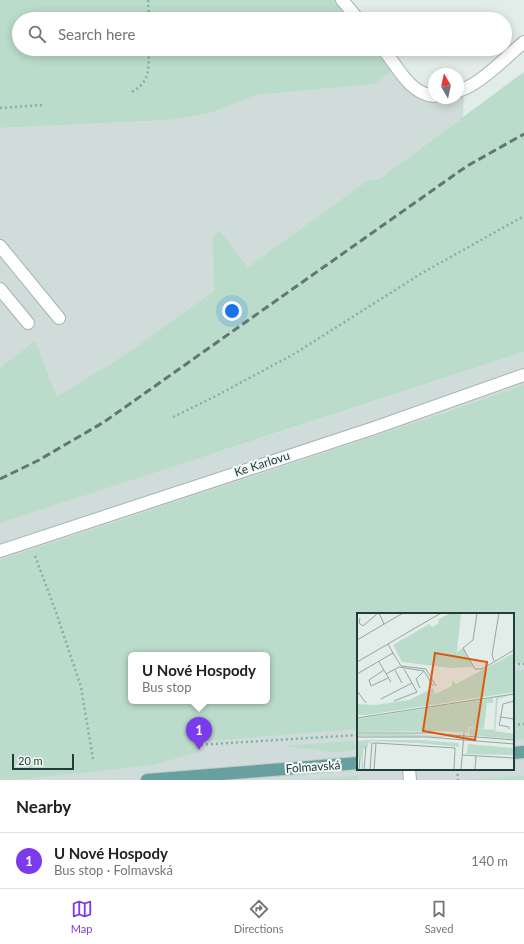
<!DOCTYPE html>
<meta charset="utf-8">
<style>
body{margin:0;font-family:Lato,sans-serif;background:#f6f6f6;color:#202124}
.compass{position:absolute;left:428px;top:68px;width:36px;height:36px;border-radius:50%;background:#fff;box-shadow:0 2px 10px #0003;rotate:351deg}
.scale{position:absolute;left:12px;bottom:10px;width:62px;box-sizing:border-box;padding-left:4px;border:2px solid #223c3b;border-top:0;font-size:11px;line-height:14px;white-space:nowrap;color:#223c3b;-webkit-text-stroke:3px #f2f8f7;paint-order:stroke}
.you{position:absolute;left:232px;top:311px;width:14px;height:14px;margin:-10px;border:3px solid #fff;border-radius:50%;background:#1a73e8;box-shadow:0 0 0 6px #1a73e833}
.badge{display:grid;place-items:center;width:26px;height:26px;border-radius:50%;background:#7c3aed;color:#fff;font-size:13px;font-weight:700}
.pin{position:absolute;translate:-50% -33px;filter:drop-shadow(0 1px 2px #0008)}
.pin::after{content:'';position:absolute;top:21px;width:14px;height:12px;background:inherit;clip-path:polygon(0 0,100% 0,50% 100%)}
.popup{position:absolute;left:128px;top:652px;width:142px;height:52px;box-sizing:border-box;display:grid;place-content:center;border-radius:6px;background:#fff;filter:drop-shadow(0 1px 3px #0005);font-size:13px;white-space:nowrap;color:#757577}
.popup b{font-size:15px;color:#202124}
.popup::after{content:'';position:absolute;left:50%;top:100%;margin-left:-8px;border:8px solid transparent;border-top-color:#fff}
.list{margin:0;padding:0;list-style:none}
h2{display:flex;justify-content:space-between;align-items:center;height:52px;margin:0;padding:0 16px;font-size:17px}
h2 small{font-size:13px;font-weight:400;color:#757577}
.list li{display:grid;grid-template-columns:26px 1fr auto;gap:12px;align-items:center;box-sizing:border-box;height:56px;padding:0 16px;border-top:1px solid #e0e0e0}
.list b{display:block;font-size:15px;white-space:nowrap}
.list p{margin:0;font-size:13px;white-space:nowrap;color:#757577}
.list em{font-size:13px;font-style:normal;color:#757577}
.icon{flex:none;width:22px;height:22px;fill:none;stroke:currentColor;stroke-width:2;stroke-linecap:round;stroke-linejoin:round}
.map{position:relative;flex:none;width:524px;height:780px;overflow:hidden}
.search{position:absolute;background:#fff;box-shadow:0 2px 10px #0003;left:12px;right:12px;top:12px;height:44px;display:flex;align-items:center;gap:10px;box-sizing:border-box;padding:0 14px;border-radius:22px;color:#757577;font-size:15px}
.sheet{height:108px;background:#fff}
nav{display:flex;justify-content:space-around;align-items:center;box-sizing:border-box;height:56px;border-top:1px solid #e0e0e0;background:#fff;font-size:11px;color:#757577}
nav a{display:grid;justify-items:center;gap:2px}
nav .on{color:#7c3aed}
.map>svg:first-child{display:block}
</style>
<div class="map">
<svg width="524" height="780" viewBox="0 0 524 780">
<rect width="100%" height="100%" fill="#e2ece9"/>
<!-- built -->
<path fill="#d0dcd9" fill-rule="evenodd" d="M396 69 434 98H458V91L464 89 463 117 378 180H368L247 268 215 453 524 352V780H0V128L171 120 211 113 256 95 373 84ZM358 614H513V769H358ZM131 655H267V701H131Z"/>
<!-- green -->
<path fill="#bbdccb" fill-rule="evenodd" d="M0 0H342L358 19H19V49H383L396 69 374 84 256 95 211 113 171 120 0 128Z
M524 72V352L0 523V368L35 341 57 397 128 353 214 291 213 236 220 231 248 267 368 180H378Z
M524 385V663L513 664V614H358V729L196 742 197 752 154 765 16 780H0V560L430 418ZM131 655H267V701H131Z
M524 670V739L513 740V671Z
M354 741 356 750 336 752 282 746Z
M358 776V780H305Z
M524 776V780H464Z"/>
<g fill="none" stroke-linecap="round" stroke-linejoin="round">
<defs>
<path id="minor" d="M342 0 358 19
M383 49C397 65 409 94 434 96
M458 91C480 85 506 57 524 42
M0 246 59 318
M0 289 28 323
M0 551 374 428 524 375
M409 769 410 780"/>
<path id="major" d="M513 753 524 752
M147 780 358 763"/>
</defs>
<!-- minor casing -->
<use href="#minor" stroke="#a5b4b1" stroke-width="14"/>
<!-- major casing -->
<use href="#major" stroke="#c1c8c8" stroke-width="14"/>
<!-- path -->
<path stroke="#83afaa" stroke-width="2.5" stroke-dasharray="2 3" stroke-linecap="butt" d="M148 0 149 19
M132 92C151 81 148 69 149 49
M0 108 42 105
M173 417 212 398 294 354 422 273 524 216
M35 556 56 612 81 687 93 759
M513 664H524
M513 725 524 724
M196 745 358 735
M457 769 458 780"/>
<!-- minor -->
<use href="#minor" stroke="#fff" stroke-width="12"/>
<!-- major -->
<use href="#major" stroke="#67a09e" stroke-width="12"/>
<!-- rail -->
<path stroke="#5d7876" stroke-width="3" stroke-dasharray="8 4" stroke-linecap="butt" d="M0 479 39 460 104 422 467 166 524 134"/>
</g>
<g text-anchor="middle" stroke-width="4" stroke-linejoin="round" paint-order="stroke">
<!-- street labels -->
<g font-size="12" fill="#223c3b" stroke="#f2f8f7">
<text transform="translate(262 464) rotate(-18)" y="4">Ke Karlovu</text>
<text transform="translate(313 767) rotate(-4)" y="4">Folmavská</text>
</g>
</g>
<!-- overview -->
<g transform="translate(357 613)">
<rect width="157" height="157" fill="#e2ece9"/>
<path d="M94 0H104L100 39 106 35 116 54 93 55 45 49 36 32 72 11 75 14 81 11 82 6ZM157 40V79L10 102H0V91L18 92 52 87 76 75 78 81 95 73V67L99 71ZM157 81 141 86 138 118 157 121V126L112 122 113 115 137 117 139 85ZM136 85V90H130L127 116 112 114 111 120 86 118 0 119V106ZM0 121H53L101 124 0 123ZM11 127H62V130L14 128 12 132ZM11 127V133L6 137V155L4 157 5 145H1L0 156V128ZM62 127 101 130 102 134 62 130ZM111 131 157 135V142L110 141Z" fill="#bbdccb"/>
<path fill="none" stroke="#95a6a3" stroke-width="1" d="M22 0 27 11M120 0 116 27 106 35 118 56H125L157 37M3 5 2 10 6 13 21 0M0 27 46 0M36 40 44 53 69 56 79 73M137 48 135 42 142 0M0 49 84 0M22 49 34 69M27 57 12 67 14 73 31 65M38 57 45 70M0 61 36 40 31 31M29 61 42 54 67 58 76 73M63 75 59 66 67 58M0 78 9 90M24 86 55 70M37 88 60 79 47 56M144 104 157 106M0 105 157 81M152 116V114L142 112 143 108 146 91 157 88M0 120H71L157 127M0 124H71L157 131M105 142 157 145M2 157 3 145M7 157 9 133M13 157 15 130H19M17 157 19 130 98 135 97 157M104 157 107 120M118 157 119 143"/>
<path fill="#de580e" fill-opacity="0.15" stroke="#de580e" stroke-width="2" d="M78 40 130 49 118 127 66 118Z"/>
<rect width="157" height="157" fill="none" stroke="#223c3b" stroke-width="2"/>
</g>
</svg>
<svg class="compass" viewBox="-18 -18 36 36"><path d="M0-13l5 13h-10z" fill="#e53935"/><path d="M0 13l5-13h-10z" fill="#757577"/></svg>
<div class="scale">20 m</div>
<div class="you"></div>
<div class="pin badge" style="left:199px;top:750px">1</div>
<div class="popup"><b>U Nové Hospody</b>Bus stop</div>
<div class="search"><svg class="icon" aria-label="search" viewBox="0 0 24 24"><circle cx="10" cy="10" r="6"/><path d="M15 15l6 6"/></svg>Search here</div>
</div>
<section class="sheet">
<h2>Nearby<small></small></h2>
<ul class="list">
<li><span class="badge">1</span><div><b>U Nové Hospody</b><p>Bus stop · Folmavská</p></div><em>140 m</em></li>
</ul>
</section>
<nav>
<a class="on"><svg class="icon" aria-label="map" viewBox="0 0 24 24"><path d="M3 6l6-2 6 2 6-2v14l-6 2-6-2-6 2zM9 4v14M15 6v14"/></svg>Map</a>
<a><svg class="icon" aria-label="directions" viewBox="0 0 24 24"><path d="M12 3l9 9-9 9-9-9zM9 14v-3h6M13 9l2 2-2 2"/></svg>Directions</a>
<a><svg class="icon" aria-label="saved" viewBox="0 0 24 24"><path d="M7 4h10v16l-5-4-5 4z"/></svg>Saved</a>
</nav>
